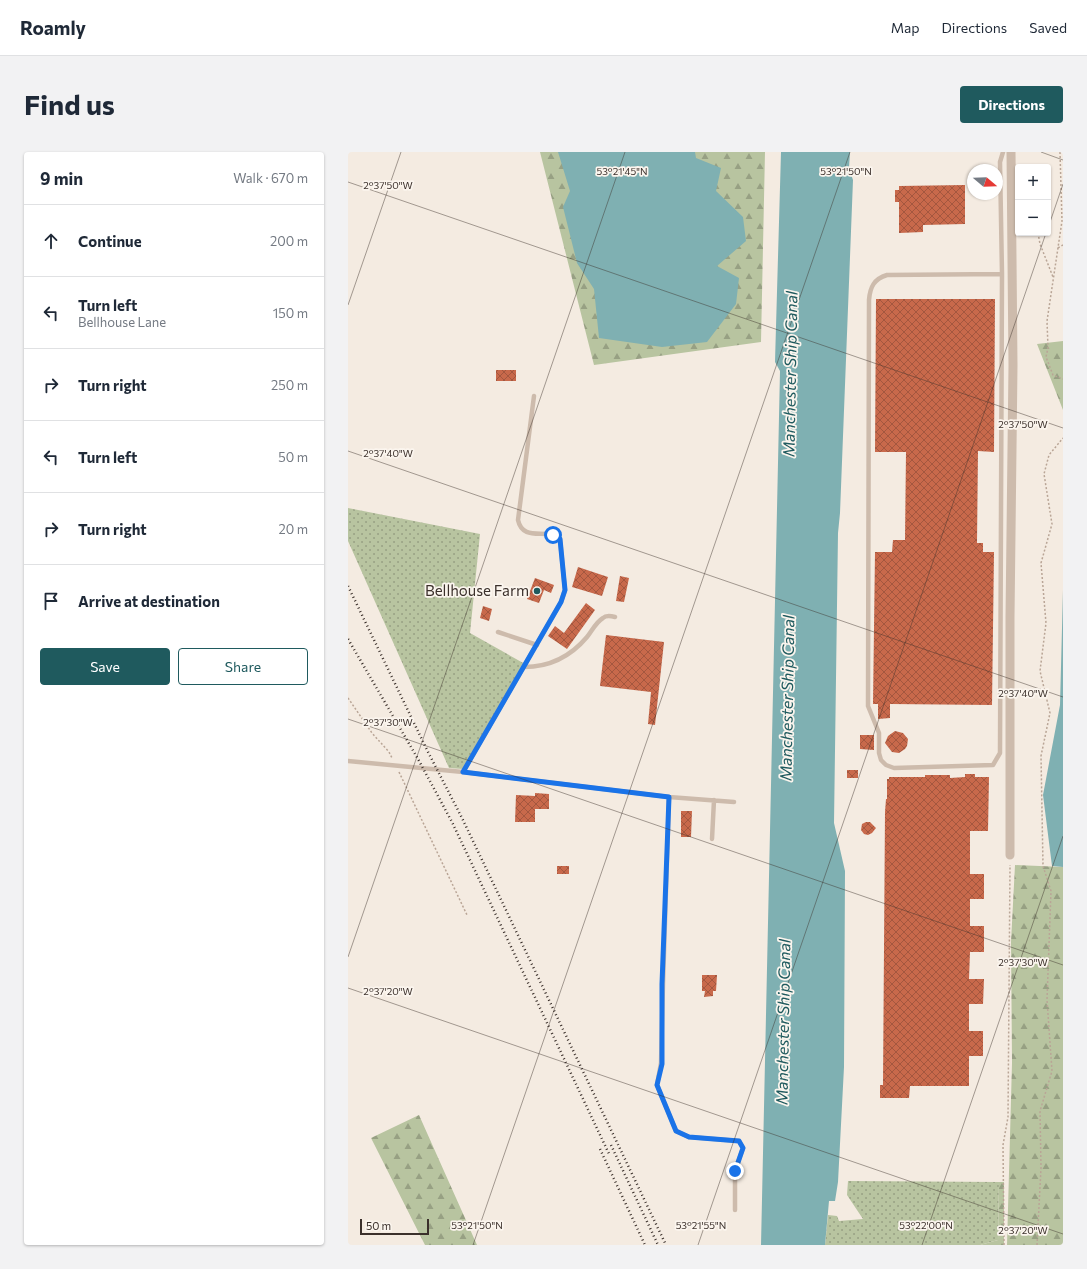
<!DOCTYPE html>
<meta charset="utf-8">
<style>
body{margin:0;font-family:Commissioner,sans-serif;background:#f2f2f3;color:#1f2937}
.controls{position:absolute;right:12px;top:12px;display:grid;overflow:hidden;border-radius:4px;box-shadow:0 1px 3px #0004}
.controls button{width:36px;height:36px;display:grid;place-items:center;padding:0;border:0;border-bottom:1px solid #e0e1e3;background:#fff;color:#1f2937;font:20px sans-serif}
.compass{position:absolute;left:619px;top:12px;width:36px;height:36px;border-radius:50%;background:#fff;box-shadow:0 1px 3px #0004;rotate:109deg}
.scale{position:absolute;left:12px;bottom:10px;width:69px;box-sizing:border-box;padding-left:4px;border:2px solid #3b302b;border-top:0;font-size:11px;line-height:14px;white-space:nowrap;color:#3b302b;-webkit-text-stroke:3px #fbf5ee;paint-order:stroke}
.stop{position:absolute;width:12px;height:12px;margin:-9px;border:3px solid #1a73e8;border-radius:50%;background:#fff}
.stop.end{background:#1a73e8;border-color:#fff;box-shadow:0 1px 4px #0008}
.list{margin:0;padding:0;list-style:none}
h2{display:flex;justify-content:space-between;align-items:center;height:52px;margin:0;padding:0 16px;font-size:17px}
h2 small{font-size:13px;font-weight:400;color:#747a83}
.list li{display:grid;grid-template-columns:26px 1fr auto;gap:12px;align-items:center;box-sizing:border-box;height:72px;padding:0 16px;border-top:1px solid #e0e1e3}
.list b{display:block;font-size:15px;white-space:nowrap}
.list p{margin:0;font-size:13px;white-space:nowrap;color:#747a83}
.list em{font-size:13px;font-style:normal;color:#747a83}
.actions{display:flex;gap:8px;padding:12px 16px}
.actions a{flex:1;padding:9px 0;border:1px solid #1f5a5e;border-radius:4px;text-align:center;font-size:14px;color:#1f5a5e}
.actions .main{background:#1f5a5e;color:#fff}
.icon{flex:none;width:22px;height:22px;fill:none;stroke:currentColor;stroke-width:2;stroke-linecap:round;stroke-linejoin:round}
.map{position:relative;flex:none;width:715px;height:1093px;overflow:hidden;border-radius:4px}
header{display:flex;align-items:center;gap:24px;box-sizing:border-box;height:56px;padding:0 20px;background:#fff;border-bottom:1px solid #e0e1e3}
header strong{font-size:19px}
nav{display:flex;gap:22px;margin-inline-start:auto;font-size:14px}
.intro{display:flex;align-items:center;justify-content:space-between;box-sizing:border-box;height:96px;padding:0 24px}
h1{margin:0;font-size:28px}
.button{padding:10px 18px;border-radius:4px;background:#1f5a5e;color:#fff;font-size:14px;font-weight:700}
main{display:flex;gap:24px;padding:0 24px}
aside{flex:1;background:#fff;border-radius:4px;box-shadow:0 1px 3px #0004}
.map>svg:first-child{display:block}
</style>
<header>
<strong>Roamly</strong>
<nav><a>Map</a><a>Directions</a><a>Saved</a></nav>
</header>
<div class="intro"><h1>Find us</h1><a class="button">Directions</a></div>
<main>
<aside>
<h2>9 min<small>Walk · 670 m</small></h2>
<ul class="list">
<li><svg class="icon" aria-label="ahead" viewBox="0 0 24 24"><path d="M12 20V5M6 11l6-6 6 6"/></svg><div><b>Continue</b></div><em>200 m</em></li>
<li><svg class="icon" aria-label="left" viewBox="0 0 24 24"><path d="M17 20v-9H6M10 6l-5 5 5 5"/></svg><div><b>Turn left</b><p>Bellhouse Lane</p></div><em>150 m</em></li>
<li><svg class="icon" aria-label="right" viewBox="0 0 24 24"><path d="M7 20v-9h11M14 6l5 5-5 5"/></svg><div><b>Turn right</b></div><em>250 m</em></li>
<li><svg class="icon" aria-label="left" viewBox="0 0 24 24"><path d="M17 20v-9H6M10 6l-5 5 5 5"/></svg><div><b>Turn left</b></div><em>50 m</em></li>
<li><svg class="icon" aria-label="right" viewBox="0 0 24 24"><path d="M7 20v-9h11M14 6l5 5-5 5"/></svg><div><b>Turn right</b></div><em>20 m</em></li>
<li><svg class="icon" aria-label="arrive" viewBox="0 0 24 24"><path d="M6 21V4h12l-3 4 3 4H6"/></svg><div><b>Arrive at destination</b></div></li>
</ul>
<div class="actions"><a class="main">Save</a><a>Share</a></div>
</aside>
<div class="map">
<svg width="715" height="1093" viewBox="0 0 715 1093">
<defs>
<pattern id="grass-dots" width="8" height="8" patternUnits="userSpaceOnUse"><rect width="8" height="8" fill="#b8c4a0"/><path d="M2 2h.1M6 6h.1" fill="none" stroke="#97a083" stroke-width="1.8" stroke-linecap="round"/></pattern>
<pattern id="forest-firs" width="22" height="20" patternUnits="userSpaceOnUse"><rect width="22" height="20" fill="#b8c4a0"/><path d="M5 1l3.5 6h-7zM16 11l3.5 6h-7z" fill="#97a083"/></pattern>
<pattern id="building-cross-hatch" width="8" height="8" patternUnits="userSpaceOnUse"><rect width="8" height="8" fill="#c8694b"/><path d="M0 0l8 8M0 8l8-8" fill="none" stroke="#a4573f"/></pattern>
</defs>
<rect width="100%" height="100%" fill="#f4ebe1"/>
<!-- grass -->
<path fill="url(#grass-dots)" d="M0 356 132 382 122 481 177 512 115 617 101 616 0 389Z
M500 1029 651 1030 650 1088 632 1093H477L480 1063 489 1064 491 1069 515 1067 499 1043Z"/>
<!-- forest -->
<path fill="url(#forest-firs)" d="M192 0H417L413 190 246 213Z
M715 189V258L689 192Z
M667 713 715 715V1093H659L664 911 663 790Z
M71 963 129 1093H77L23 986Z
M651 1030H656V1093H632L650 1088Z"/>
<!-- water -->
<path fill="#7fb0b2" d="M210 0H347L348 6 373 16 368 39 395 65 398 89 369 114 391 126 388 152 359 190 314 195 251 186 246 137 229 111 215 55 222 39Z
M433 0H502L501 16 505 28 492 361 490 381 486 671 497 719 496 915 490 1030 487 1049H481L477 1093H413L432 219 427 210Z
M715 438V715L704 714 695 643 712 553Z"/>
<!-- building -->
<path fill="url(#building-cross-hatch)" d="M617 33V72L575 73V80L551 81V50H547V38H551V34Z
M528 147H647L646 300 630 299 629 391H635V400H646L644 553 542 552V566L530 567V552H525L527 400H544L545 388H557L558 300H527Z
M148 218H168V229H148Z
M230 415 260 425 254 444 224 435Z
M272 424 281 426 276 450 268 449Z
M187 426 206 433 203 441 196 438 191 451 179 447Z
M238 451 247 458 219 497 200 484 207 474 216 481Z
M135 454 144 457 141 469 132 466Z
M258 483 316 490 307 573 300 572 303 540 252 534Z
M547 579 555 581 560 587 559 594 557 597 551 601 544 600 537 591 540 584Z
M512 583H526V598L512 597Z
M499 618H510V626H499Z
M617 622H627V625H641L640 679H622V722H636V747H622V774H636V800H622L621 827H636L635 852H621V879H635V904H621V934H562L561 946H532V933H535L537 660 538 647H539V627H541V625H577V623H602V626L617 625Z
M187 641 201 642V657H187V670H167L168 643 187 644Z
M333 659H344L343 685H333Z
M518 670H522L528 676 524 681 520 683 516 682 513 678 514 672Z
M209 714H221V722H209Z
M354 823H369L368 839H365V844L356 845 357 839H354Z"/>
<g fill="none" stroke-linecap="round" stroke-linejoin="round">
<!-- path -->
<path stroke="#b9a596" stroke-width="1.5" stroke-dasharray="2 2" stroke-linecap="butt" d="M712 0 714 69 699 169 700 196 698 205 705 223 715 227
M690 81 692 92 705 125
M710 96 715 93
M0 546 24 581 41 600 44 606
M51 620 119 763
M656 1093 655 993 660 965 662 713
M689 1093 693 1016 692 959 704 919 699 848 703 739 695 714 693 604 702 561 692 519 698 471 693 411 704 372 696 322 701 303 715 286"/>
<!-- lane -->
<path stroke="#cdbbac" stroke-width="4.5" d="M654 122 539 123C526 127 522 135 521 148L520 554 531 581V601L533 608 538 613 546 616 645 613 652 601 654 122 652 10 655 0
M150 480 189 493
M176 515C201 515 223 504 239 485 244 479 248 470 255 466 258 463 263 464 267 465
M0 609 115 620 321 645 386 650
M115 620 213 450 217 438 212 387C200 375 175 391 170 368L186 244
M321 645 315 832 313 911 309 933 328 979 341 985 391 989 395 996 387 1019V1058
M364 687 366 648"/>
<!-- street -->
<path stroke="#cdbbac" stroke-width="9" d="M662 703V465L665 213 663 0"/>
<!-- rail -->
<path stroke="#3b302b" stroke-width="2.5" stroke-dasharray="1 3" stroke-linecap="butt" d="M0 434 79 598 114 666 318 1093
M0 487 70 607 104 670 262 1004
M263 993 310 1093
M252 997 297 1093"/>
</g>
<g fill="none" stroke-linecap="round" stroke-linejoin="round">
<!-- route -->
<path stroke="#1a73e8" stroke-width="5" d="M205 383 212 387 217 438 213 450 115 620 321 645 314 832V912L309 933 328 979 341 985 391 989 395 996 387 1019"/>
</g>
<!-- ticks -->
<path fill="none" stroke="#3b302b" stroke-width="1" stroke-opacity="0.45" d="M693 0 715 8M0 30 715 276M700 76 715 32M0 153 53 0M0 299 715 545M0 567 715 813M0 805 277 0M0 836 715 1082M125 1093 502 0M350 1093 698 81M574 1093 715 684"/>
<!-- markers -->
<circle fill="#1f5a5e" stroke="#fbf5ee" stroke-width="1.5" cx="189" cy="439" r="4"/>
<g text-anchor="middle" stroke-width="3.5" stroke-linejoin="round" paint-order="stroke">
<!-- poi labels -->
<g font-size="15" fill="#3b302b" stroke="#fbf5ee" text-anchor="end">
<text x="181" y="444">Bellhouse Farm</text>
</g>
<!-- water labels -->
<g font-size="16" font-style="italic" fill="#1f5a5e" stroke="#fbf5ee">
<text transform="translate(442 222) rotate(-89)" y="6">Manchester Ship Canal</text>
<text transform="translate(439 546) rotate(-89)" y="6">Manchester Ship Canal</text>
<text transform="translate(435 870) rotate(-89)" y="6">Manchester Ship Canal</text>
</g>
</g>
<g font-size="10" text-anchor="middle" fill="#3b302b" stroke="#fbf5ee" stroke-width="3.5" stroke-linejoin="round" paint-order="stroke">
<text x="498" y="23">53°21'50"N</text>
<text x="274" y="23">53°21'45"N</text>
<text x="40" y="37">2°37'50"W</text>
<text x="675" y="276">2°37'50"W</text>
<text x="40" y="305">2°37'40"W</text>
<text x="675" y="545">2°37'40"W</text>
<text x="40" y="574">2°37'30"W</text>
<text x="675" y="814">2°37'30"W</text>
<text x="40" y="843">2°37'20"W</text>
<text x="129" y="1077">53°21'50"N</text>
<text x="353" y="1077">53°21'55"N</text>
<text x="578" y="1077">53°22'00"N</text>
<text x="675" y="1082">2°37'20"W</text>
</g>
</svg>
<div class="controls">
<button>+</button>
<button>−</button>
</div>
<svg class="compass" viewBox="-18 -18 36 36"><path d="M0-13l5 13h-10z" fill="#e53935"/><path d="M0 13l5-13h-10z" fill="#747a83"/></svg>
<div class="scale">50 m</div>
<div class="stop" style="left:205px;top:383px"></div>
<div class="stop end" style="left:387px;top:1019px"></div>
</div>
</main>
